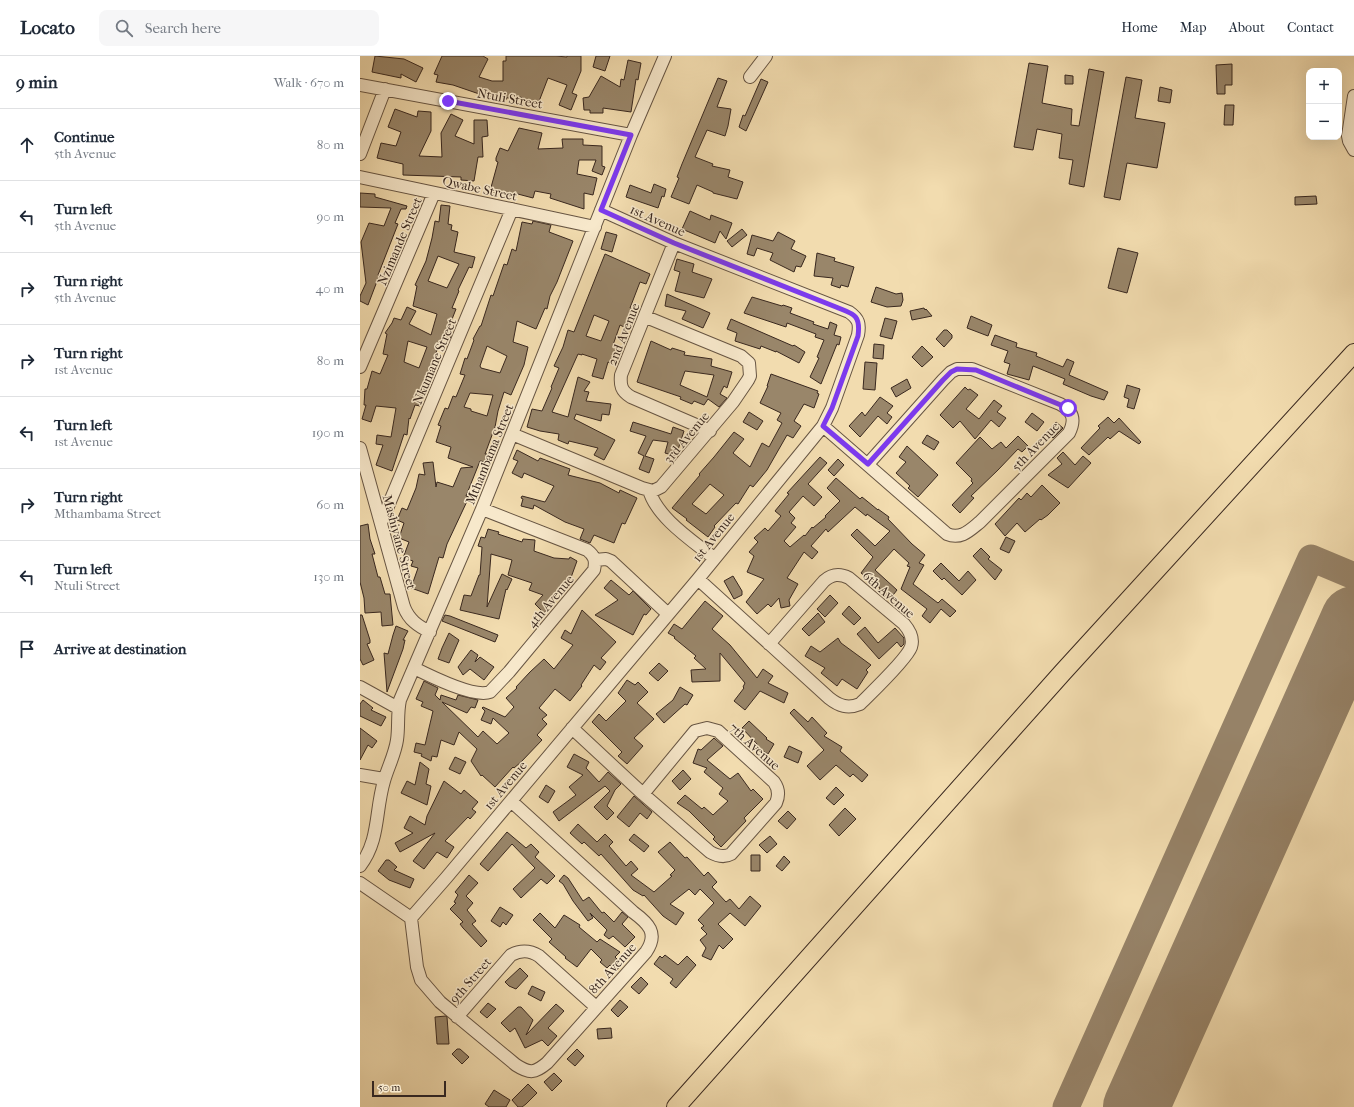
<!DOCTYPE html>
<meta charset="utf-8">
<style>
body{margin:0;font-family:"IM FELL French Canon",serif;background:#f6f6f7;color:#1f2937}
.controls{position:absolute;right:12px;top:12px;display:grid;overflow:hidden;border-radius:8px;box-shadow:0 4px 16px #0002}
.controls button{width:36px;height:36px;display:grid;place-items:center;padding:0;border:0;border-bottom:1px solid #e0e1e3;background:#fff;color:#1f2937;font:20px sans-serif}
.scale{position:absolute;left:12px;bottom:10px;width:74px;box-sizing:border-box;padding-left:4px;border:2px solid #39281f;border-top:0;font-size:11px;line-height:14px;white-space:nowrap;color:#39281f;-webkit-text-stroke:3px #f7e8cb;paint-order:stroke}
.stop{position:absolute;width:12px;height:12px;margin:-9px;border:3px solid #7c3aed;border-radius:50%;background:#fff}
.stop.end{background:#7c3aed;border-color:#fff;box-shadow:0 1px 4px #0008}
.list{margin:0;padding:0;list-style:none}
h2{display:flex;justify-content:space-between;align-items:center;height:52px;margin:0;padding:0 16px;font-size:17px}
h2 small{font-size:13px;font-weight:400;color:#747a83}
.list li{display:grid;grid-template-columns:26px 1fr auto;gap:12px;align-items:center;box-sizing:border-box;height:72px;padding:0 16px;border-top:1px solid #e0e1e3}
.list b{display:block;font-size:15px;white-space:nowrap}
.list p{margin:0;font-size:13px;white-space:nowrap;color:#747a83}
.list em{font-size:13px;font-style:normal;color:#747a83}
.icon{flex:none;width:22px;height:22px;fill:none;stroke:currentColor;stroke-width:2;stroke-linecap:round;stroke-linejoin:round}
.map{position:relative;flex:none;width:994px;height:1051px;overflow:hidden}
header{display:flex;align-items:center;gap:24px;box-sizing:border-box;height:56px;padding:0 20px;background:#fff;border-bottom:1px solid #e0e1e3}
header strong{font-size:19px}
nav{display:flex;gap:22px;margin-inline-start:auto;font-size:14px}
.search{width:280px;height:36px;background:#f6f6f7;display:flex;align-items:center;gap:10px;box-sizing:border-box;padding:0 14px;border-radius:8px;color:#747a83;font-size:15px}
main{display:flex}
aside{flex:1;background:#fff}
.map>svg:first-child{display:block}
</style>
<header>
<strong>Locato</strong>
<div class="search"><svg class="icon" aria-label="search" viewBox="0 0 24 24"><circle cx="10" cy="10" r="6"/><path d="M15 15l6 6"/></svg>Search here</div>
<nav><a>Home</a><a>Map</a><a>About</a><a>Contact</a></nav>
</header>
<main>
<aside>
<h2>9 min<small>Walk · 670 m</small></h2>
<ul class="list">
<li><svg class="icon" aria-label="ahead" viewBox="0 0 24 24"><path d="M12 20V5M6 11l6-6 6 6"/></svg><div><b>Continue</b><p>5th Avenue</p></div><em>80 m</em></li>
<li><svg class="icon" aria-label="left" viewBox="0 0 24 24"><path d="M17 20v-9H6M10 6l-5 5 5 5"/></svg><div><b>Turn left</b><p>5th Avenue</p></div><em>90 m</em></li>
<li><svg class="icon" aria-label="right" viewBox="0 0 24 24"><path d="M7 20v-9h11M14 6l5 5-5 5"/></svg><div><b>Turn right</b><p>5th Avenue</p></div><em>40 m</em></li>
<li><svg class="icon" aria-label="right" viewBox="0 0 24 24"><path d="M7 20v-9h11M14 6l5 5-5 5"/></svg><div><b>Turn right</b><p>1st Avenue</p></div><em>80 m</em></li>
<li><svg class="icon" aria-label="left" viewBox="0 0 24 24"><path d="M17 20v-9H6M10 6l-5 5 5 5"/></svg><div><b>Turn left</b><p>1st Avenue</p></div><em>190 m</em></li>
<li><svg class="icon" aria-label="right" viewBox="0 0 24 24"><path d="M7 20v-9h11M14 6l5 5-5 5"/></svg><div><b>Turn right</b><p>Mthambama Street</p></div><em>60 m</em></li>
<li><svg class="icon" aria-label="left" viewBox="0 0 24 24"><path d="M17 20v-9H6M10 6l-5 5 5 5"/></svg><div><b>Turn left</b><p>Ntuli Street</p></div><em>130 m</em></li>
<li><svg class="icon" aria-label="arrive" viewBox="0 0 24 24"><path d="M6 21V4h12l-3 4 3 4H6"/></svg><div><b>Arrive at destination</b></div></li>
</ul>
</aside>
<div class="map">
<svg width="994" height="1051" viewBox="0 0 994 1051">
<rect width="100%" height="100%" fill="#f2dcaf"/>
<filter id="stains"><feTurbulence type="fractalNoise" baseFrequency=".005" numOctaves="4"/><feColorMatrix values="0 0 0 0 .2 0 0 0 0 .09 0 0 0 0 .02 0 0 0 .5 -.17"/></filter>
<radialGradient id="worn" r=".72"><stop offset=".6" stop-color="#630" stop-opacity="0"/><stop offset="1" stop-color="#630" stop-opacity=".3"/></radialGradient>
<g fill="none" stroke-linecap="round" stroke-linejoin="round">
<!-- taxiway -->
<path stroke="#968267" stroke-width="27" d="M989 575 994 572
M706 1051 951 502 994 520"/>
<!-- runway -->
<path stroke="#968267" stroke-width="66" d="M776 1051 994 563"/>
</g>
<!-- building -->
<path fill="#99866a" stroke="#39281f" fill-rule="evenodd" d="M15 0 44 3 63 12 56 26 41 18V22L12 16Z
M82 0H123L128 3 119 21 132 25H143V5H146V0H196L207 1V0H221V15L212 37 217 39 211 54 199 49 207 29 188 22 178 48 160 41 146 42 147 43 131 42 93 29 76 26 78 19 74 18Z
M236 0H250L245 15 233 11Z
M268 4 281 7 278 24 276 23 271 56 243 52V57H230V54H224L223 42 229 41 241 20 260 31 261 23 264 24Z
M669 7 688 10 682 47 712 53 711 69 719 70 729 13 744 16 724 131 709 128 713 104 699 102 702 78 677 73 673 94 654 91Z
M872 8V29H865V38H857L856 9Z
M705 19 713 20V28H705Z
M766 21 782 24 775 62 805 67 797 112 767 107 760 144 744 141Z
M358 22 367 25 357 51 371 53 368 70 365 80 347 74 335 101 353 108 352 110 370 114 368 121 383 126 377 143 353 137V136L337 129 329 148 311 141 319 122 317 121 322 108Z
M401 23 408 26 386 75 379 71 383 59 385 60Z
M800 31 812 34 810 47 798 45Z
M865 49H874L873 69H864Z
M35 53 57 61 58 55 71 56V75L59 100 82 101 81 77 91 58 103 64 95 80 114 88V64H127L128 80 122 81 123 101H118L114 125 101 124V121L43 119V108L17 102 21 87 36 90 41 76 28 71Z
M159 72 182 77 178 93 203 92 202 83H223V89L242 90V110L245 111 242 119 232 115 236 104H219L217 118 237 122 233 139 224 137V153L190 142 191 138 175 135 173 142 154 137 153 141 130 135 138 106 136 105V102L140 92 148 95Z
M294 128 306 133 304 141 302 140 298 152 266 141 270 129 291 137Z
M0 137 15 138V141L47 150 46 153H41L35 167 38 168 18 219 19 220 8 249 0 245V240L6 227 1 186 9 167 24 170 31 152 0 151Z
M956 140 957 148 935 149V141Z
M81 149 90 150 88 168 92 169 91 174 98 176 94 196 115 201 112 212 109 211 98 234 99 235 92 252 96 253 87 276 92 278 89 285 82 282 68 316 71 317 64 335 60 350 55 349 50 363 49 362 47 379 44 378 32 415 16 409 23 389 16 388 17 379 31 381 36 352 16 350 11 366 2 363 6 349H4L5 333H7L12 315 20 318 28 299 23 298 27 278 25 277 32 267 34 262 41 264 47 251 56 255 49 268 71 279 77 258 53 250 57 230 55 229 66 205 72 182 75 165 79 166ZM78 200 99 208 87 232 68 225ZM48 285 67 291 59 312 44 306Z
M330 155 350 164 351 159 372 167 366 183 360 175 355 187 322 173Z
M173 165 191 169 189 176 213 185 197 226 190 240 187 253 185 252 176 273 157 265 153 286 168 291 164 309 151 339 144 336 138 355 135 371 125 398H127L126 406 120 405 106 440 109 441 87 488 83 502 79 501 68 538 51 532 58 512 51 510 53 505 43 502 49 486 39 482 44 467 37 464 42 452 47 454 56 432 59 418 65 419 63 407 73 406 76 431 77 426 93 431 101 412 113 411 88 402 91 391 76 386 81 370 78 369 85 352 88 353 93 340 96 341 105 319 100 318 105 302 107 303 114 284 113 283 120 270H121L131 239 133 240 144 208 147 209 152 193 156 195 162 166 172 168ZM127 290 147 300 140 317 121 312 120 310ZM110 337 133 339 127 360 111 355V353L104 351Z
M382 173 387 179 372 191 367 185Z
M246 176 257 179 252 196 241 193Z
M418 176 435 185 431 193 446 200 441 211 436 210 434 216 410 204 413 197 397 192 394 200 387 198 392 179 413 185Z
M758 192 778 197 767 237 748 232Z
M457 197 475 202 474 205 494 211 488 231 481 229 480 232 471 229 473 222 454 220Z
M245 198 290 218 286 228 280 226 270 252 274 254 266 272 260 269 253 289 262 292 259 302 254 300 252 308 248 306 243 323 232 320 237 303 222 298V299L218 298 192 356 208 361 218 321 230 326 224 335 229 336 226 345 251 348 249 359 242 358 241 365 216 358 214 363 255 384 244 404 234 399 238 392 209 385 208 388 198 384 199 378 180 375 167 371 172 353 182 355 192 332 191 331 199 312 194 310 203 291 208 274 214 276ZM234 259 249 265 241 285 226 280Z
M317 203 334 208 332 216 352 223 344 242 315 235 320 216 314 214Z
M516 231 536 238 542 237 543 244 541 250 527 251 511 246Z
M307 238 350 257 343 272 322 263 326 255 305 250Z
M392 241 422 250 423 249 432 252 430 257 454 266 453 268 468 273 470 266 477 269 474 279 481 281 479 289 477 288 461 328 450 321 459 302 457 301 464 284 455 281 456 278 427 267 426 271 384 257Z
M564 252 565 254 566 253 572 260 552 264 550 255Z
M611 260 632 269 628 280 607 272Z
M525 262 537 265 532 283 520 280Z
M371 263 433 290 434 289 445 296 439 307 416 295V296L401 290 400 293 375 285 377 277 367 273Z
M584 274H587L592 279V282L584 291 576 283Z
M635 279 657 287 656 291 677 297 676 300 703 311 707 303 714 306 709 319 748 336 744 344 731 340 703 328 705 323 673 310 669 324 647 318 650 308 644 306 648 295 631 289Z
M291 285 311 294 312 292 325 296 324 299 352 303 351 310 372 316 367 332 364 330 360 338 367 342 359 351 348 343 344 349 334 345 332 348 320 343 321 341 277 326ZM325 315 354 319 347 341 320 329Z
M514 288 524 289 523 303 513 302Z
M562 290 573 301 562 311 552 301Z
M505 306 517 307 515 334 503 333Z
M411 318 458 335 457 337 459 338 454 352 444 348 434 365 441 370 433 382 427 379 407 414 393 431 390 429 378 448 376 447 354 470 355 471 348 481 326 464 327 463 312 452 340 419 339 418 354 401 374 376 384 383 373 397 390 411 402 387 409 391 422 367 417 364 421 357 400 347 408 330H407ZM350 428 364 439 346 458 332 448Z
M547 323 551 332 536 341 531 332Z
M767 329 780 333 774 353 767 351 769 343 764 341Z
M605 331 608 334 610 333 618 339 606 353 619 363 634 344 642 350 637 356 646 362 639 371 631 364 615 383 600 365 593 372 580 359Z
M520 341 533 350 527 357 532 361 527 368 518 360 500 381 489 370 502 356 505 360Z
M389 356 403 365 397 374 383 366Z
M672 357 684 366 677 375 665 366Z
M748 361 754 367 759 362 781 386 779 388 759 375 750 383 748 381 729 399 721 392 740 372 738 370Z
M273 366 311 378 313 371 324 375 316 400 305 397 308 386 293 384 285 400 294 403 289 417 279 413 284 400 278 397 286 380 270 375Z
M696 366 703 372 693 382 687 377Z
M567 379 579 386 574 394 562 387Z
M658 380 668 390 662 396 658 393 638 414 611 440 614 442 600 457 592 449 613 427 611 425 612 423 596 407 620 381 632 393 641 386 646 392Z
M547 390 578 419 558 441 548 432 550 430 536 417 546 406 539 401Z
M157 394 178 405 180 402 210 413 208 419 240 427 259 437 260 434 277 442 265 468 262 467 254 487 234 479 230 487 220 483 224 473 205 466 174 449 173 453 161 450 163 443 161 442 162 440 185 446 194 430 164 417 162 422 152 417 158 405 153 403Z
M703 396 715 409 723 400 731 407 708 432 688 419 702 408 697 402Z
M460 401 467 407 448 428 462 441 454 450 443 440 429 456 435 462 431 467 436 471 424 485 430 491 444 479 445 480 452 471 453 472 466 461 465 460 480 445 467 432 476 422 500 443 502 441 518 454V453L529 461 528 463 552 488 565 499 559 507 564 509 553 528 578 547 582 543 596 555 590 561 581 553 570 567 562 560 567 553 541 533 550 511 547 510 549 507 534 493 515 514 537 534 530 543 519 534 520 532 501 517 513 501 491 479 497 473 515 490 530 475 507 458 506 460 495 451 468 476 466 473 451 490 458 496 452 503 444 496 427 522 438 528 429 544 430 550 421 552 419 542 411 551 408 548 397 558 386 546 404 523 387 516 394 500 389 496 398 486 394 482 405 472 408 475 421 460 415 455 429 438 427 437Z
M478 403 484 409 474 420 468 414Z
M682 429 700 447 688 459 681 464 680 463 665 476 657 467 645 480 635 468 659 442 661 444 667 437 671 441Z
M8 468 10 483 15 498H12L18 521H20L25 538H30L33 569 22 570 21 556 5 557 4 542 0 526V470Z
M128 473 139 476 138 478 162 486 163 483 175 484 174 495 194 502 209 503 210 501 217 505 209 527 206 526 191 548V549L184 557 175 548 183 539 169 534 172 527 148 519 152 504 131 498 127 551 142 518 152 523 147 534 146 533 139 563 100 554 104 539 111 540 119 519H120L122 491 118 490 121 481 125 482Z
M646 481 655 485 649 497 640 493Z
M621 492 630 501 628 503 642 514 635 524 613 500Z
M581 507 599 525 608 515 616 524 602 539 584 522 582 524 573 515Z
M373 520 382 535V539L374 543 364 525Z
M251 524 269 539 273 535 291 553 286 559 284 558 273 579 235 559 258 544 244 532Z
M470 539 478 547 465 561 457 553Z
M345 545 363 560 352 573 370 589 397 622 403 613 413 620 408 627 428 637 424 647 400 635 385 654 374 645 384 632 383 631 385 627 360 597V625L332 626 331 614 346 613 334 602 336 600 314 582 315 581 308 577 314 568 322 573Z
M489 550 501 562 494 569 482 558Z
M222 554 256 586 241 602 246 606 240 614 234 609 221 629 222 630 210 645 195 633 179 652 187 659 182 663 187 668 177 679 182 684 161 706 154 712 153 711 135 731 122 719 121 720 111 705 117 693 99 676 94 689 81 684 77 701 72 700 71 705 61 700 62 698 54 696 56 687 65 689 73 655 61 650 63 646 56 643 64 625 78 632 75 639 80 644 81 639 96 644 98 639 118 644 115 652 111 651 107 657 82 646 118 681 123 675 137 688 149 677 133 662 131 668 121 664 125 655 122 652 123 651 145 661 154 651 146 642 157 632 156 631 170 616 184 603 194 613 213 589 201 582 205 574 211 578Z
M458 557 465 566 449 580 442 573Z
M0 559H2L10 584V587L7 588 14 604 3 609 0 603Z
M85 559 90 560 138 579 135 586 82 565Z
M36 570 48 575 43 584H45L43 593 27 636 24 597 28 598 33 579Z
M505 571 518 587 535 572 544 582V588L541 591 537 586 519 603 497 578Z
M89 577 99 584 89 607 78 603 82 592Z
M478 582 481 587 511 609 506 614 508 616 497 633 482 623 477 630 461 617 465 612 445 600 451 590 460 596Z
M111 594 118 599 115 606 120 601 134 611 124 624 110 613 103 619 98 611Z
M299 607 308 615 298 625 289 617Z
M267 624 275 629 278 626 288 636 277 647 294 663 274 682 283 690 267 708 258 700 262 696 232 666 239 658 246 665 266 645 258 637Z
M320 631 333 639 327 649 325 648 304 667 296 658 313 644Z
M3 644 13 652 11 654 26 661 21 670 0 660V648Z
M434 653 448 666 452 661 467 677 464 680 482 691 480 695 508 719 502 726 493 718 490 721 476 709 460 724 447 710 464 694 430 657Z
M389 665 407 682 406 683 414 688 408 698 396 691 397 688 382 672Z
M0 672 17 685 12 692 8 689 0 704Z
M354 682 363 690 347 704 370 723 378 717 391 735 393 733 403 743 384 762 386 765 361 791 353 783 355 781 329 755 317 747 325 739 342 753 344 751 353 759 368 745 359 738 363 732 344 716 347 712 333 707 338 693 341 694Z
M429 690 442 696 438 707 424 701Z
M214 698 229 706 226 712 239 726 248 716 261 728 255 734 247 750 254 757 247 764 234 751 250 735 245 730 199 765 193 756 216 739 209 731 223 719 207 711Z
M95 701 106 706 100 718 89 713Z
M60 706 69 713 66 728 71 730 67 749 41 737 47 725 55 729Z
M323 714 331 723 320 734 312 725Z
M84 725 101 738 104 734 118 746 112 753 116 756 110 763 108 761 85 785 94 791 87 802 77 796 64 813 53 805 75 777 40 796 35 787 53 777 44 772 50 760 65 769 67 760Z
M186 729 195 735 188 747 179 741Z
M476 731 484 739 474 749 466 742Z
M274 740 292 756 287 763 280 757 269 771 257 761Z
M485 752 496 763 479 780 469 769Z
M428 755 436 763 427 773 418 765Z
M218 768 237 786 245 778 253 786 249 790 266 810 271 805 278 813 271 819 294 836 312 820 310 819 315 814 298 796 310 786 325 802 327 801 344 820 348 816 357 826 352 831 366 846 370 843 379 853 390 840 401 850 385 870 370 857 358 868 373 883 363 893 359 889 351 904 342 900 346 892 340 884 347 878 341 872 344 870 338 864 354 847 340 833 335 839 329 833 310 848 324 857 316 869 303 860 284 839 283 840 273 834 241 798 239 800 224 786 222 788 210 777Z
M147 776 166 792 171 788 179 796 175 801 195 820 187 828 181 823 161 842 153 833 175 812 152 788 128 815 120 808Z
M274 778 289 790 284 796 269 784Z
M410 780 417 788 407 797 399 789Z
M391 799H400V815H391Z
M424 800 430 806 422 815 416 810Z
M26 804H29L37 811 34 814 54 823 50 832 29 824 18 815Z
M109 819 118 827 106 840 113 847 107 854 116 865 112 868 127 885 121 891 103 872 100 868 103 866 90 853 96 847 94 846 98 839 95 836Z
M204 819 208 822 223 845 229 841 242 857 244 856 254 866 262 856 268 861 262 868 275 881 265 891 253 880 249 883 244 879 247 874 230 857 233 862 228 865 213 845 203 828 199 825Z
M140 851 153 859 146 869 143 866 140 871 131 865Z
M180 857 195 872 204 859 220 869 219 871 237 886 240 883 260 896 255 901 262 908 256 915 250 909 247 912 240 906 242 904 231 893 217 911 205 902 206 901 189 886 192 883 173 864Z
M305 899 318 909 327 900 336 909 316 932 310 927 313 923 294 908 300 900 302 902Z
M160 912 168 920 156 933 149 930 145 926Z
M281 921 288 928 279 938 271 931Z
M172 930 185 936 181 945 168 938Z
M260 944 268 951 258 961 251 954Z
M128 947 136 953 127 962 120 956Z
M196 948 204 955 188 972 197 980 188 990 182 984 165 992 155 972 150 976 141 967 158 951H161L173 964 166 979Z
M86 960 87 961 89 988H77L75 961Z
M251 972 252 982 238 983 237 973Z
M97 993H100L109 1001 102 1008 92 998Z
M217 993 224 1000 215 1010 207 1003Z
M194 1017 202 1025 192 1035 184 1026Z
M168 1028 177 1037 166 1048 162 1051H158L152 1044Z
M134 1034 150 1044 146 1051H129L125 1048Z"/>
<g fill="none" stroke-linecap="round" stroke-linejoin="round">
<defs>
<path id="minor" d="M390 21 406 0
M0 29 271 79
M994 40 988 80 989 85 994 94
M0 98 25 33
M0 121 235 171
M314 187 261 319C260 329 261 335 271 341L350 375
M0 311 74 137
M463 370 587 478C601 484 610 474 620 466L709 377C716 363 713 355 700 348L612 313H597L591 316 583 324 508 408
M152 378 282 432 293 435 301 431 373 346 388 324 390 320 389 307 381 300 286 261
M0 392 44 551C49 564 58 570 70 576
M289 434C297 462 333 485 354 502
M21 467 152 153
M235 504 246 503 251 505 308 558
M338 523 469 642C479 650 488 653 500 648 511 637 547 603 551 591 554 582 550 575 544 568L489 522C479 517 472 518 464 525L409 588
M54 612C70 620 114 642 130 636L149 616 234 514C236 505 235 500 227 494L122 453
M0 631 38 652
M212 672 283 738 350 796C357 800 364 802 371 798L416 747C419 740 419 733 414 726L358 675 347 672 335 675 283 738
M0 719 24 723
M0 810C20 784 15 755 24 725 28 711 35 698 37 684 39 671 37 657 40 644L122 453 271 79 305 0
M0 827 51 862
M51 862 86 822 338 523 463 370 472 352 498 279C500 268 499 263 489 256L314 187 241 154
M51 862 57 911 61 924 80 946 156 1009C170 1018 175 1017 187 1007L286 896C299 877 288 867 273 856L151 745
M97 961 151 899C161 894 169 894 179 900L236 951"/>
<path id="highway" d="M316 1051 703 616 994 297"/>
</defs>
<!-- minor casing -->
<use href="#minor" stroke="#675543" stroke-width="14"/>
<!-- highway casing -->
<use href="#highway" stroke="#39281f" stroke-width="20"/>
<!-- minor -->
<use href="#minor" stroke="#f7e8cb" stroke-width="12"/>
<!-- highway -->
<use href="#highway" stroke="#f2dcaf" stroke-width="18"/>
</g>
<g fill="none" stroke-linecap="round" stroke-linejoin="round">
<!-- route -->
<path stroke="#7c3aed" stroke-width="5" d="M88 45 271 79 241 154 314 187 476 251C493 258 501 258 498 280L472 352 463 370 508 408 583 324 591 316 597 313 616 314 708 352"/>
</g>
<g text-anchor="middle" stroke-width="3" stroke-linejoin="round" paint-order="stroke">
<!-- street labels -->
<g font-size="13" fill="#39281f" stroke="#f7e8cb">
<text transform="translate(150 42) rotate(10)" y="5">Ntuli Street</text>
<text transform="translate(120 132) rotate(12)" y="5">Qwabe Street</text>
<text transform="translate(298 164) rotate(24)" y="5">1st Avenue</text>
<text transform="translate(39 185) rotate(-67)" y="5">Nzimande Street</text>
<text transform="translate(263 278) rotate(-68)" y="5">2nd Avenue</text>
<text transform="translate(74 305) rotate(-67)" y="5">Nkumane Street</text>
<text transform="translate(326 381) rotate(-50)" y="5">3rd Avenue</text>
<text transform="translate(675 390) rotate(-46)" y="5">5th Avenue</text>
<text transform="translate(129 398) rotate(-68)" y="5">Mthambama Street</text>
<text transform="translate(353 481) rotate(-51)" y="5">1st Avenue</text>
<text transform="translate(40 486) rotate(75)" y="5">Mashiyane Street</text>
<text transform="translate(529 538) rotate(41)" y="5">6th Avenue</text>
<text transform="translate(190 545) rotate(-50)" y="5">4th Avenue</text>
<text transform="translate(395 690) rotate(42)" y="5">7th Avenue</text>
<text transform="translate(145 729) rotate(-50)" y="5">1st Avenue</text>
<text transform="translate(252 912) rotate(-48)" y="5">8th Avenue</text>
<text transform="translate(110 924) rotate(-49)" y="5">9th Street</text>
</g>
</g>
<rect width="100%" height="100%" filter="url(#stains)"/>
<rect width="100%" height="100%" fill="url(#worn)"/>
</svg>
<div class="controls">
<button>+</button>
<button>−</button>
</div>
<div class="scale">50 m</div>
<div class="stop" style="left:708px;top:352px"></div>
<div class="stop end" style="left:88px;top:45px"></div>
</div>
</main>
